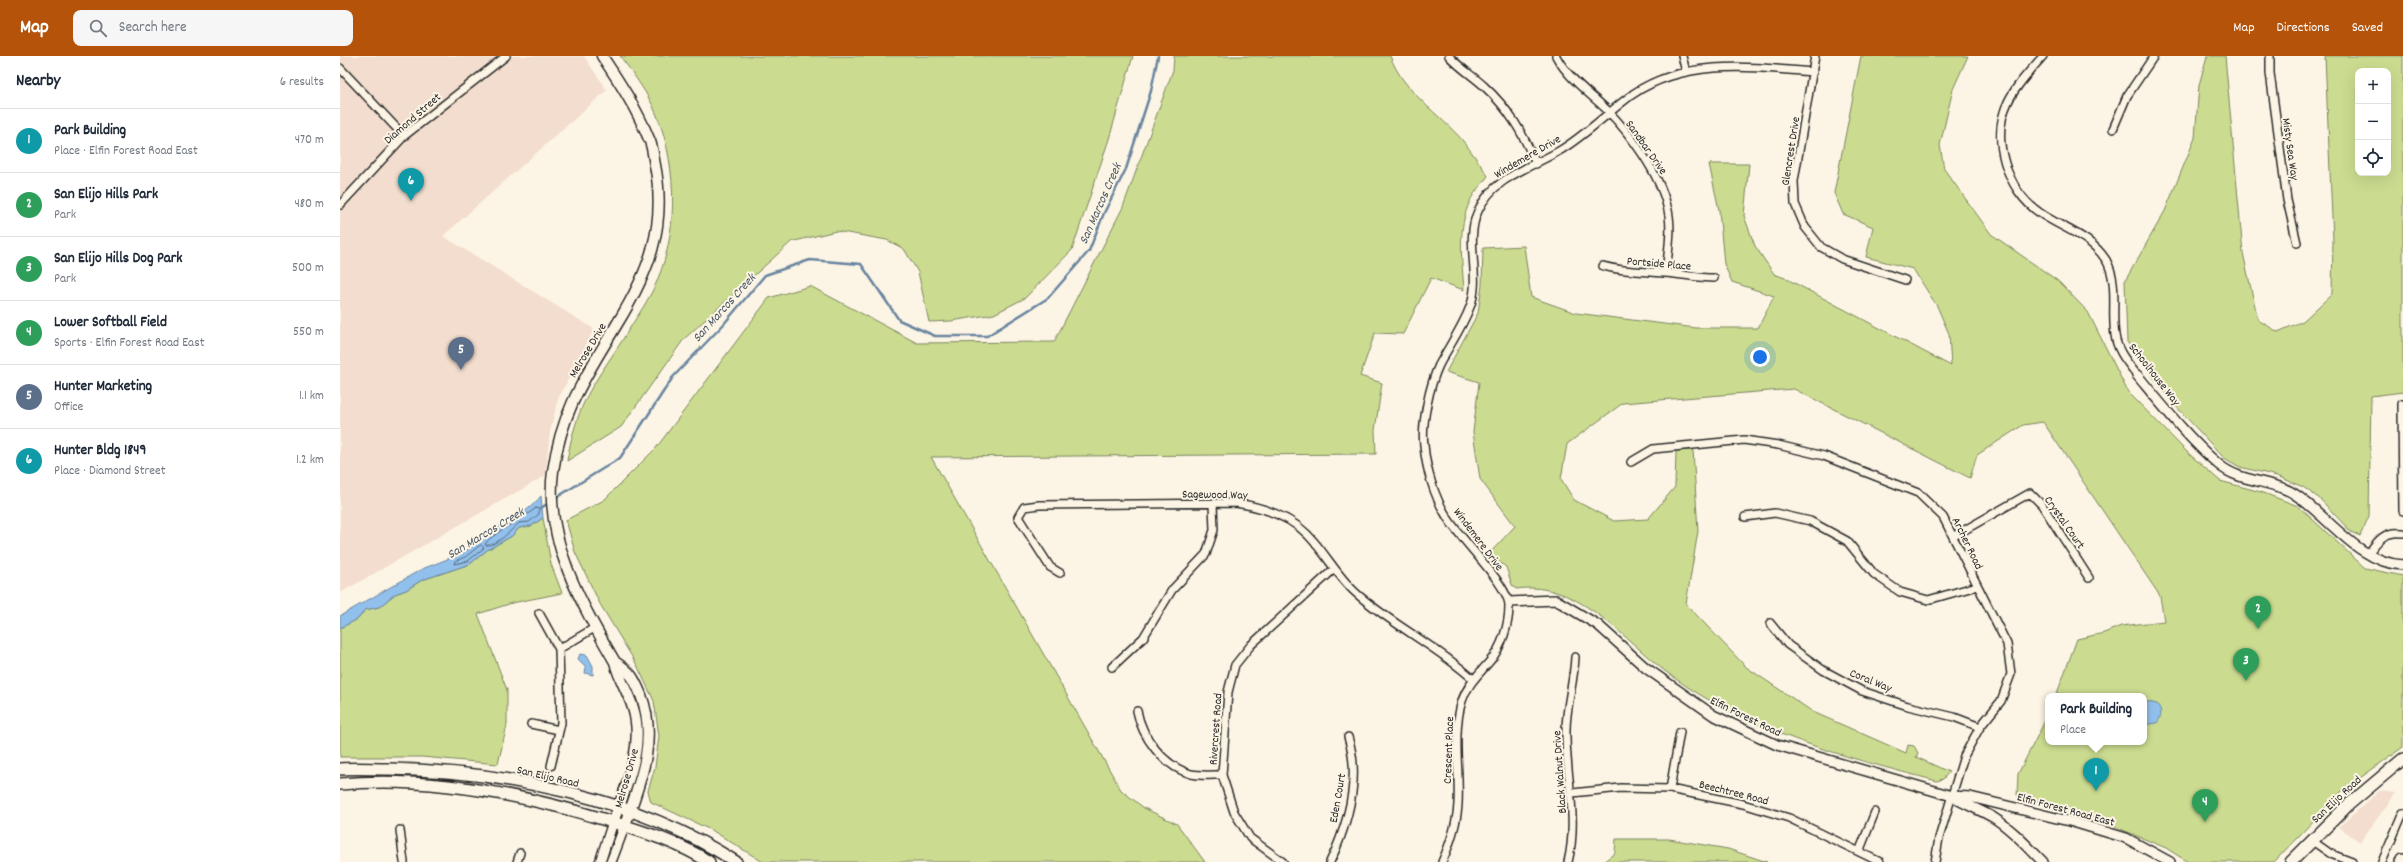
<!DOCTYPE html>
<meta charset="utf-8">
<style>
body{margin:0;font-family:Dekko,sans-serif;background:#f6f6f7;color:#1f2937}
.controls{position:absolute;right:12px;top:12px;display:grid;overflow:hidden;border-radius:8px;box-shadow:0 4px 16px #0002}
.controls button{width:36px;height:36px;display:grid;place-items:center;padding:0;border:0;border-bottom:1px solid #e0e1e3;background:#fff;color:#1f2937;font:20px sans-serif}
.you{position:absolute;left:1420px;top:301px;width:14px;height:14px;margin:-10px;border:3px solid #fff;border-radius:50%;background:#1a73e8;box-shadow:0 0 0 6px #1a73e833}
.badge{display:grid;place-items:center;width:26px;height:26px;border-radius:50%;background:#b45309;color:#fff;font-size:13px;font-weight:700}
.pin{position:absolute;translate:-50% -33px;filter:drop-shadow(0 1px 2px #0008)}
.pin::after{content:'';position:absolute;top:21px;width:14px;height:12px;background:inherit;clip-path:polygon(0 0,100% 0,50% 100%)}
.popup{position:absolute;left:1705px;top:637px;width:102px;height:52px;box-sizing:border-box;display:grid;place-content:center;border-radius:8px;background:#fff;filter:drop-shadow(0 1px 3px #0005);font-size:13px;white-space:nowrap;color:#747a83}
.popup b{font-size:15px;color:#1f2937}
.popup::after{content:'';position:absolute;left:50%;top:100%;margin-left:-8px;border:8px solid transparent;border-top-color:#fff}
.list{margin:0;padding:0;list-style:none}
h2{display:flex;justify-content:space-between;align-items:center;height:52px;margin:0;padding:0 16px;font-size:17px}
h2 small{font-size:13px;font-weight:400;color:#747a83}
.list li{display:grid;grid-template-columns:26px 1fr auto;gap:12px;align-items:center;box-sizing:border-box;height:64px;padding:0 16px;border-top:1px solid #e0e1e3}
.list b{display:block;font-size:15px;white-space:nowrap}
.list p{margin:0;font-size:13px;white-space:nowrap;color:#747a83}
.list em{font-size:13px;font-style:normal;color:#747a83}
.icon{flex:none;width:22px;height:22px;fill:none;stroke:currentColor;stroke-width:2;stroke-linecap:round;stroke-linejoin:round}
.map{position:relative;flex:none;width:2063px;height:806px;overflow:hidden}
header{display:flex;align-items:center;gap:24px;box-sizing:border-box;height:56px;padding:0 20px;background:#b45309;color:#fff}
header strong{font-size:19px}
nav{display:flex;gap:22px;margin-inline-start:auto;font-size:14px}
.search{width:280px;height:36px;background:#f6f6f7;display:flex;align-items:center;gap:10px;box-sizing:border-box;padding:0 14px;border-radius:8px;color:#747a83;font-size:15px}
main{display:flex}
aside{flex:1;background:#fff}
.map>svg:first-child{display:block}
</style>
<header>
<strong>Map</strong>
<div class="search"><svg class="icon" aria-label="search" viewBox="0 0 24 24"><circle cx="10" cy="10" r="6"/><path d="M15 15l6 6"/></svg>Search here</div>
<nav><a>Map</a><a>Directions</a><a>Saved</a></nav>
</header>
<main>
<aside>
<h2>Nearby<small>6 results</small></h2>
<ul class="list">
<li><span class="badge" style="background:#0f9aa8">1</span><div><b>Park Building</b><p>Place · Elfin Forest Road East</p></div><em>470 m</em></li>
<li><span class="badge" style="background:#2e9e5b">2</span><div><b>San Elijo Hills Park</b><p>Park</p></div><em>480 m</em></li>
<li><span class="badge" style="background:#2e9e5b">3</span><div><b>San Elijo Hills Dog Park</b><p>Park</p></div><em>500 m</em></li>
<li><span class="badge" style="background:#2e9e5b">4</span><div><b>Lower Softball Field</b><p>Sports · Elfin Forest Road East</p></div><em>550 m</em></li>
<li><span class="badge" style="background:#5c6f8a">5</span><div><b>Hunter Marketing</b><p>Office</p></div><em>1.1 km</em></li>
<li><span class="badge" style="background:#0f9aa8">6</span><div><b>Hunter Bldg 1849</b><p>Place · Diamond Street</p></div><em>1.2 km</em></li>
</ul>
</aside>
<div class="map">
<svg width="2063" height="806" viewBox="0 0 2063 806">
<rect width="100%" height="100%" fill="#fcf5e5"/>
<filter id="ink" filterUnits="userSpaceOnUse"><feTurbulence type="fractalNoise" baseFrequency=".025" numOctaves="2"/><feDisplacementMap in="SourceGraphic" scale="8" xChannelSelector="R" yChannelSelector="G"/><feConvolveMatrix kernelMatrix="1 2 1 2 8 2 1 2 1" color-interpolation-filters="sRGB"/></filter>
<g filter="url(#ink)">
<!-- built -->
<path fill="#f3ddce" d="M0 0H244L267 34 103 180 254 273 218 343 210 376 205 420 0 537Z
M2039 735 2056 737 2020 786 1999 771Z"/>
<!-- green -->
<path fill="#cbdc90" stroke="#7b845e" fill-rule="evenodd" d="M280 0H793L769 83 732 194 685 242 654 258 611 265 589 266 578 216 564 193 547 184 496 175 451 186 344 283 281 371 227 405C231 380 239 353 252 331 263 312 277 294 288 275 298 259 310 242 317 225 340 172 337 100 312 48 303 31 292 16 280 0Z
M834 0H1050C1064 37 1099 57 1123 85 1132 96 1140 108 1148 120 1142 128 1134 136 1130 145 1117 173 1122 204 1124 234L1091 222 1063 278 1035 277 1020 320 1042 327 1035 374 1036 398 591 401 781 734 804 752 837 768 865 806H423L373 775 311 746 308 735 315 711 319 680 314 645 297 609 260 548 235 496 226 464 264 444 316 392 429 242 470 230 577 287 714 286 783 151 833 14Z
M1521 0H1628L1613 33 1600 89 1604 113 1651 178 1718 225 1748 256 1788 336 1848 397 1880 425 1921 436 1958 450 2025 512 2063 520V691L2002 735 1934 806H1848L1826 792 1754 762 1677 739 1678 718 1708 659V686H1804V640H1716L1737 583 1764 577 1781 570 1824 565 1820 540 1703 366 1683 369 1637 399 1630 422 1454 333 1283 347 1227 388 1221 423 1234 444 1274 465 1308 463 1335 431 1336 395 1353 394 1358 475 1346 548 1406 611 1473 656 1566 697 1568 689 1574 690 1578 697 1576 701 1609 716 1603 723 1597 725C1505 701 1411 677 1333 621 1286 588 1241 523 1176 533L1172 529 1166 511 1149 498 1175 470 1140 423 1133 376 1139 326 1106 316 1138 257 1142 229 1143 192 1184 190 1191 241 1236 257 1356 272H1418L1434 240 1392 226 1384 208 1379 154 1369 108H1409L1404 160 1415 190 1434 218 1445 222 1611 310 1609 278 1597 250 1573 213 1526 201 1533 171 1503 158 1494 137Z
M1867 0H1885L1903 197 1918 264 1938 276 1963 265 1992 238 1993 184 1985 0H2063V336L2031 340 2029 460 2020 480 2011 476 1980 443 1963 431 1937 420 1900 411 1884 402 1832 346 1787 286 1785 225 1825 155 1855 82 1859 29ZM2018 15H2048V117H2018Z
M203 462 211 508 222 537 172 547 138 558 167 634V669L158 708 82 701H0V572L18 563 25 554 39 551 55 538 66 534 82 524 130 508 147 494 172 480 179 472 191 470Z
M1276 783H1329L1388 793 1427 806H1263L1275 797Z"/>
<!-- water -->
<path fill="#92c0ec" stroke="#69849f" d="M201 440 203 462 191 470 179 472 172 480 147 494 130 508 82 524 66 534 55 538 39 551 25 554 18 563 0 572V560L82 513 123 497 170 462C183 458 193 450 201 440Z
M240 598 247 599 253 610V619L245 617 246 611 238 603Z
M1804 645 1817 648C1822 654 1822 660 1817 667L1804 669Z"/>
<g fill="none" stroke-linecap="round" stroke-linejoin="round">
<!-- shore -->
<path stroke="#546778" stroke-width="1" d="M196 452 199 453V458L189 466 179 467C171 474 156 491 145 489 147 480 187 460 196 452Z
M141 489 144 492 128 505 114 508 115 505 125 501Z"/>
<!-- stream -->
<path stroke="#69849f" stroke-width="2.5" d="M214 443 280 402 333 321 383 269 425 219 470 204 521 208 559 264 595 280H647L708 242 749 195 764 157 786 113 811 35 818 0
M201 452 210 446"/>
<defs>
<path id="minor" d="M1109 0C1120 12 1133 20 1144 30 1169 53 1183 77 1196 108
M1216 0C1227 21 1249 37 1266 53 1290 77 1319 117 1327 150 1333 171 1328 195 1326 217
M1342 0 1346 16
M1475 0 1454 125 1455 148 1465 171 1481 191 1502 203 1565 224
M1703 0C1691 14 1676 29 1668 46 1650 83 1667 135 1700 157 1723 173 1750 179 1766 204 1779 226 1771 256 1775 279 1777 295 1788 307 1797 319
M1930 0V17L1947 144 1957 187
M0 12 64 80
M1773 73 1787 40 1814 0
M0 149 64 80 166 0
M1263 210C1284 216 1303 215 1324 217 1341 218 1357 222 1374 222
M2062 348 2063 455
M1291 406 1313 393 1404 384 1438 389 1484 400 1578 437 1603 461 1667 588 1671 618 1661 645 1640 671 1624 700 1599 782 1595 806
M1405 461 1435 457 1470 465 1507 485 1534 518 1560 536 1588 544 1637 530
M1614 480 1690 437 1702 449 1749 522
M2028 498C2038 484 2044 475 2063 477
M720 517 710 511 678 461 684 451 699 449 896 447C922 451 948 459 967 478 985 496 997 520 1016 537 1052 569 1097 590 1133 623
M199 557 219 593 221 667 211 710
M1430 567 1448 589 1483 614 1522 635 1568 650 1614 661 1640 671
M219 593 256 571
M772 611 803 582 832 534 866 498 874 474 873 448
M797 655C802 681 823 710 851 718 860 720 872 719 882 719
M191 668 219 674
M1330 733 1340 676
M1232 737 1281 732 1330 733 1403 748 1449 762 1540 806
M60 774 64 806
M1971 784 1991 798 2012 806
M1519 796 1535 756
M177 806 180 797
M943 806 910 782 894 756 882 719 888 636 895 609 911 589 994 513
M990 806C1008 768 1021 722 1008 681
M1102 806C1110 788 1117 768 1118 748 1120 715 1112 677 1122 645 1127 629 1139 618 1150 605 1162 591 1169 569 1169 550 1169 529 1119 482 1107 461 1094 440 1086 413 1084 389 1081 368 1090 328 1099 309 1109 290 1122 272 1130 251 1142 220 1124 186 1138 155 1153 121 1190 112 1219 95 1246 79 1268 56 1293 38 1347 2 1412 11 1473 16
M1228 806C1239 761 1225 719 1226 674 1226 650 1234 626 1235 601
M2042 806 2063 757"/>
<path id="tertiary" d="M1797 319C1822 349 1848 382 1878 408 1901 428 1933 423 1956 439 1990 462 2019 507 2063 509
M1170 546 1216 544 1258 569 1306 612 1373 659 1437 689 1612 740 1630 741 1733 766 1786 782 1830 806
M1613 741C1626 749 1641 754 1654 762 1673 774 1688 791 1703 806
M260 806 273 766
M271 806 285 769"/>
<path id="secondary" d="M262 0C280 27 297 53 309 83 313 91 313 100 315 109 327 171 309 216 277 268 246 320 222 353 213 415 204 484 242 549 275 606 279 623 288 636 293 652 305 690 286 731 273 766
M275 606C291 616 294 622 301 639 318 684 300 726 285 769"/>
<path id="primary" d="M0 713C16 712 32 713 49 713 165 715 297 742 396 806
M0 728C89 720 181 738 266 764 301 775 338 786 369 806
M1951 806 2007 750 2063 703
M2062 806 2063 803"/>
</defs>
<!-- minor casing -->
<use href="#minor" stroke="#2b2b2b" stroke-width="10"/>
<!-- tertiary casing -->
<use href="#tertiary" stroke="#2b2b2b" stroke-width="12"/>
<!-- secondary casing -->
<use href="#secondary" stroke="#2b2b2b" stroke-width="13"/>
<!-- primary casing -->
<use href="#primary" stroke="#2b2b2b" stroke-width="14"/>
<!-- minor -->
<use href="#minor" stroke="#fcf5e5" stroke-width="7"/>
<!-- tertiary -->
<use href="#tertiary" stroke="#fcf5e5" stroke-width="9"/>
<!-- secondary -->
<use href="#secondary" stroke="#fcf5e5" stroke-width="10"/>
<!-- primary -->
<use href="#primary" stroke="#fcf5e5" stroke-width="11"/>
</g>
</g>
<g text-anchor="middle" stroke-width="4" stroke-linejoin="round" paint-order="stroke">
<!-- street labels -->
<g font-size="12" fill="#2b2b2b" stroke="#fcf5e5">
<text transform="translate(72 62) rotate(-41)" y="4">Diamond Street</text>
<text transform="translate(1307 91) rotate(55)" y="4">Sandbar Drive</text>
<text transform="translate(1951 93) rotate(82)" y="4">Misty Sea Way</text>
<text transform="translate(1450 95) rotate(-81)" y="4">Glencrest Drive</text>
<text transform="translate(1187 100) rotate(-30)" y="4">Windemere Drive</text>
<text transform="translate(1319 207) rotate(5)" y="4">Portside Place</text>
<text transform="translate(247 294) rotate(-59)" y="4">Melrose Drive</text>
<text transform="translate(1815 318) rotate(52)" y="4">Schoolhouse Way</text>
<text transform="translate(875 438) rotate(1)" y="4">Sagewood Way</text>
<text transform="translate(1725 466) rotate(55)" y="4">Crystal Court</text>
<text transform="translate(1139 483) rotate(53)" y="4">Windemere Drive</text>
<text transform="translate(1628 487) rotate(64)" y="4">Archer Road</text>
<text transform="translate(1531 624) rotate(22)" y="4">Coral Way</text>
<text transform="translate(1406 660) rotate(26)" y="4">Elfin Forest Road</text>
<text transform="translate(875 673) rotate(-86)" y="4">Rivercrest Road</text>
<text transform="translate(1108 694) rotate(-88)" y="4">Crescent Place</text>
<text transform="translate(1219 716) rotate(-94)" y="4">Black Walnut Drive</text>
<text transform="translate(208 720) rotate(13)" y="4">San Elijo Road</text>
<text transform="translate(286 722) rotate(-74)" y="4">Melrose Drive</text>
<text transform="translate(1394 736) rotate(14)" y="4">Beechtree Road</text>
<text transform="translate(997 742) rotate(-80)" y="4">Eden Court</text>
<text transform="translate(1996 743) rotate(-43)" y="4">San Elijo Road</text>
<text transform="translate(1726 753) rotate(15)" y="4">Elfin Forest Road East</text>
</g>
<!-- water labels -->
<g font-size="13" font-style="italic" fill="#4a5865" stroke="#fcf5e5">
<text transform="translate(759 147) rotate(-66)" y="5">San Marcos Creek</text>
<text transform="translate(383 251) rotate(-48)" y="5">San Marcos Creek</text>
<text transform="translate(145 476) rotate(-31)" y="5">San Marcos Creek</text>
</g>
</g>
</svg>
<div class="controls">
<button>+</button>
<button>−</button>
<button><svg class="icon" aria-label="locate" viewBox="0 0 24 24"><circle cx="12" cy="12" r="6"/><path d="M12 2v4M12 18v4M2 12h4M18 12h4"/></svg></button>
</div>
<div class="you"></div>
<div class="pin badge" style="left:1756px;top:735px;background:#0f9aa8">1</div>
<div class="popup"><b>Park Building</b>Place</div>
<div class="pin badge" style="left:1918px;top:573px;background:#2e9e5b">2</div>
<div class="pin badge" style="left:1906px;top:625px;background:#2e9e5b">3</div>
<div class="pin badge" style="left:1865px;top:766px;background:#2e9e5b">4</div>
<div class="pin badge" style="left:121px;top:314px;background:#5c6f8a">5</div>
<div class="pin badge" style="left:71px;top:145px;background:#0f9aa8">6</div>
</div>
</main>
